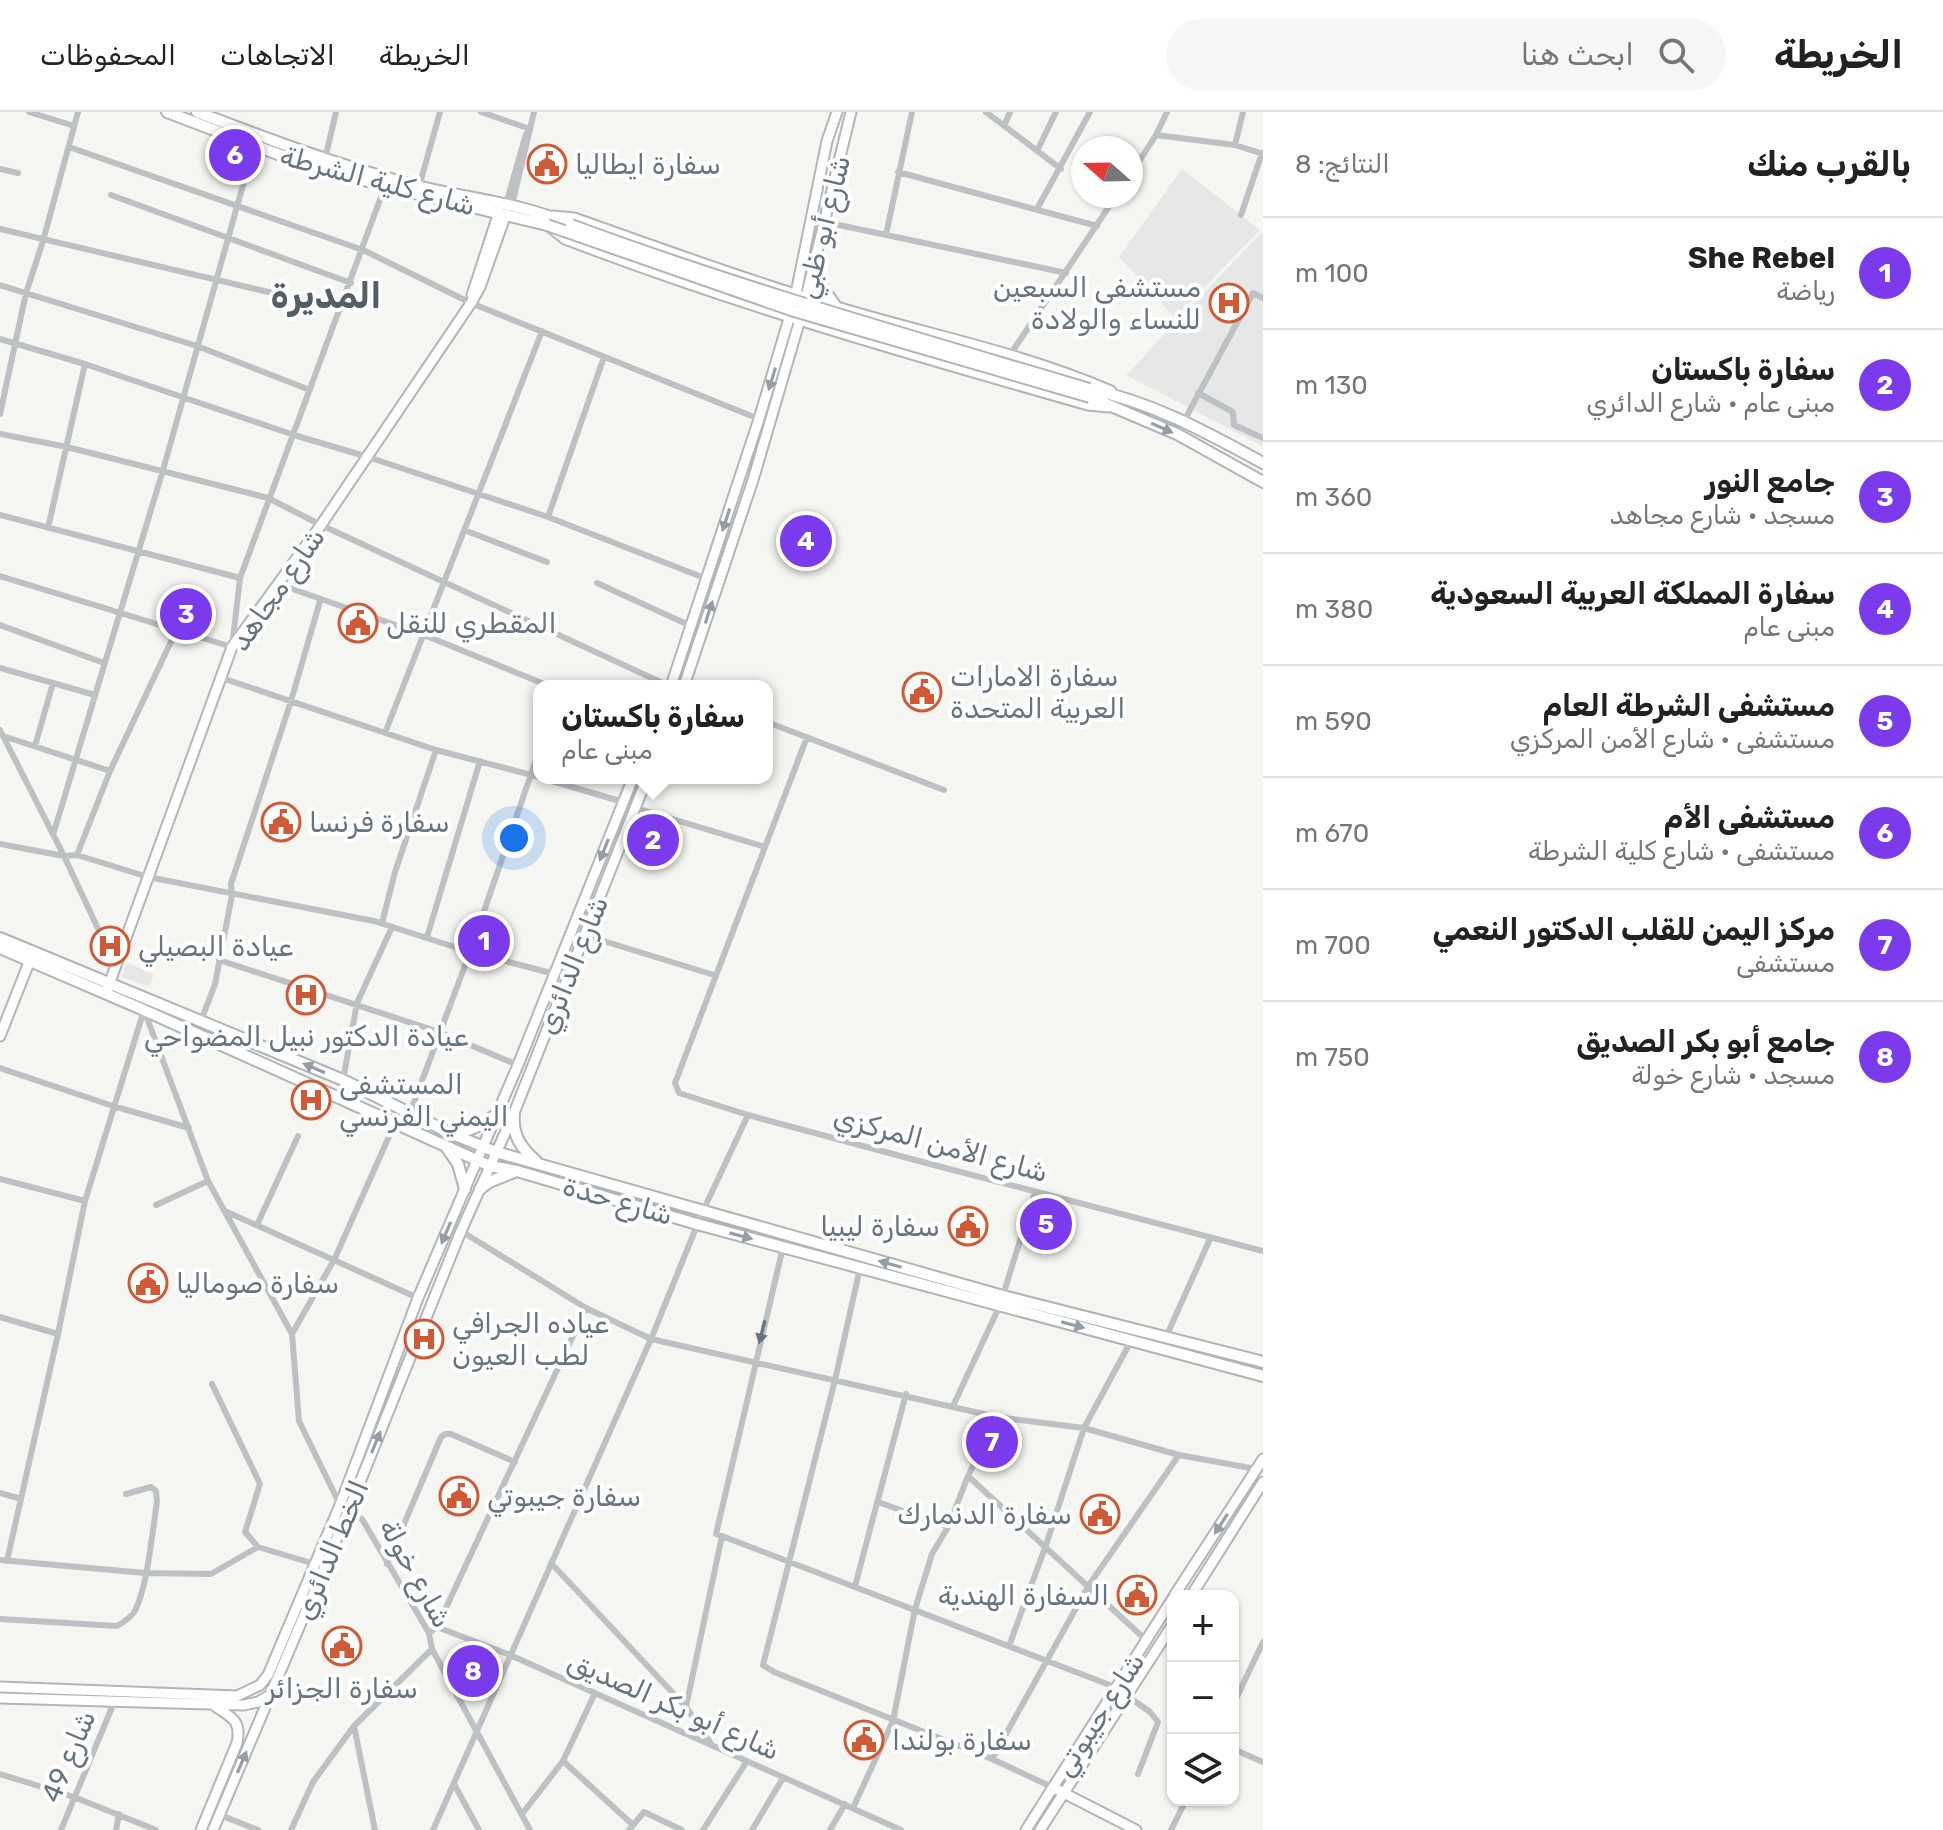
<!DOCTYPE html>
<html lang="ar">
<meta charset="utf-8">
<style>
body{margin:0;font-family:Rubik,Vazirmatn,sans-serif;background:#f6f6f6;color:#222;direction:rtl}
.controls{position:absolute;right:24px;bottom:24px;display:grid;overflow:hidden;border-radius:16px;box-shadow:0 2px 6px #0004}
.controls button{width:72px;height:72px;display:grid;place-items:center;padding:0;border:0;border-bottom:2px solid #e0e0e0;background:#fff;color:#222;font:40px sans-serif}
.compass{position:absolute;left:1071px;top:24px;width:72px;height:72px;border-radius:50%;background:#fff;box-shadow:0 2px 6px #0004;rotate:290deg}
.you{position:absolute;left:514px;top:726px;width:28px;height:28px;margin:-20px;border:6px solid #fff;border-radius:50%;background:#1a73e8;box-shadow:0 0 0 12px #1a73e833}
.badge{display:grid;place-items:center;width:52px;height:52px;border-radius:50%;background:#7c3aed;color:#fff;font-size:26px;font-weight:700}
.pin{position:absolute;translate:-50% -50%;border:4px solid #fff;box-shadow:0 2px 8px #0006}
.popup{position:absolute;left:533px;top:568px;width:240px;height:104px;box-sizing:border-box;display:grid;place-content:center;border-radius:16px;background:#fff;filter:drop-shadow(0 2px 6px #0005);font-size:26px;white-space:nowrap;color:#767676}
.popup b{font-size:30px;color:#222}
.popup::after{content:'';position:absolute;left:50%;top:100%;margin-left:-16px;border:16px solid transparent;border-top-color:#fff}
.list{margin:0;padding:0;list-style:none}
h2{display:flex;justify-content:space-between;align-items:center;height:104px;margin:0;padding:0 32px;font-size:34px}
h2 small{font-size:26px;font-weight:400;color:#767676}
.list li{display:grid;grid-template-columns:52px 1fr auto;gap:24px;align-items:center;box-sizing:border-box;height:112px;padding:0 32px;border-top:2px solid #e0e0e0}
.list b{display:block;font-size:30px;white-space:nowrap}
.list p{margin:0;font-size:26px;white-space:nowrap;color:#767676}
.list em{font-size:26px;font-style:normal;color:#767676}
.icon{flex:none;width:44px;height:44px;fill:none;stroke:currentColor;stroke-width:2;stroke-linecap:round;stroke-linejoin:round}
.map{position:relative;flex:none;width:1263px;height:1718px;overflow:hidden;direction:ltr}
header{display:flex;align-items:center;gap:48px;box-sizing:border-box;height:112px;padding:0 40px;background:#fff;border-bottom:2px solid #e0e0e0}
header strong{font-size:38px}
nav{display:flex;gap:44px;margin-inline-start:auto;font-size:28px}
.search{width:560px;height:72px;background:#f6f6f6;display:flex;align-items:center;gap:20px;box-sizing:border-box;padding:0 28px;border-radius:44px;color:#767676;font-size:30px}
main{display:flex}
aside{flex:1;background:#fff}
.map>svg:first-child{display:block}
</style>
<header>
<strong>الخريطة</strong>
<div class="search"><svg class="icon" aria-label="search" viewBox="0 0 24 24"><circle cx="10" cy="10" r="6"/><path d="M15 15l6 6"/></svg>ابحث هنا</div>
<nav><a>الخريطة</a><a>الاتجاهات</a><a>المحفوظات</a></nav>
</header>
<main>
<aside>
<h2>بالقرب منك<small>النتائج: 8</small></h2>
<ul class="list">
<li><span class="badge">1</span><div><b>She Rebel</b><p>رياضة</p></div><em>100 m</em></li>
<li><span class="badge">2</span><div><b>سفارة باكستان</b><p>مبنى عام · شارع الدائري</p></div><em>130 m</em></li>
<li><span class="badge">3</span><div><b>جامع النور</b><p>مسجد · شارع مجاهد</p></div><em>360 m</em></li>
<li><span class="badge">4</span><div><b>سفارة المملكة العربية السعودية</b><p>مبنى عام</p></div><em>380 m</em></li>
<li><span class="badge">5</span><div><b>مستشفى الشرطة العام</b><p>مستشفى · شارع الأمن المركزي</p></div><em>590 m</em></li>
<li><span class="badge">6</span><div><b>مستشفى الأم</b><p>مستشفى · شارع كلية الشرطة</p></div><em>670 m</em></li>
<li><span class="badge">7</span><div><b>مركز اليمن للقلب الدكتور النعمي</b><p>مستشفى</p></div><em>700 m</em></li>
<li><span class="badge">8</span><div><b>جامع أبو بكر الصديق</b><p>مسجد · شارع خولة</p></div><em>750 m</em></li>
</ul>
</aside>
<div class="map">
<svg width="1263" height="1718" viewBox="0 0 1263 1718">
<rect width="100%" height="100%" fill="#f5f5f2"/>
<!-- built -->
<path fill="#e6e7e6" d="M1182 57 1260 118 1175 206 1119 145Z
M1263 119V334L1126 263Z
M126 850 154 863 148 874 122 865Z"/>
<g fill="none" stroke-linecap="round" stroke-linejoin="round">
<defs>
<path id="secondary" d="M553 104 574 106C665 138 755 171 847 198 935 224 1026 242 1111 279
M550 115 565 127C737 193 912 243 1088 293L1109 295
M812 160 837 195
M472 183 499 100
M795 186 827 29 837 0
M805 189 851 0
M671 574 759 307 791 200
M684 574 753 368 801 204
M107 878 232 535 321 413 471 191 480 175 506 102
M0 924 30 848
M1174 1484 1263 1347
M1191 1484 1263 1370
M0 1575 237 1584 260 1573 268 1563 340 1393 418 1186 518 953 633 666
M0 1586 244 1593 258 1590 270 1583
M1058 1678 1136 1718
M201 1718 237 1631C242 1607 230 1605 212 1592
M213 1718 348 1400 461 1119 514 1001 647 666
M1026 1718 1173 1486
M1040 1718 1173 1512"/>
<path id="primary" d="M167 0 288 46 385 74 547 113
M197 0C270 28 342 55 417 74 469 87 522 91 571 113
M1089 277C1152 290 1206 320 1263 351
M1090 285 1177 322 1263 370
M0 826 343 968 450 1021 496 1040 1003 1184 1263 1250
M0 836 144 898 490 1054 517 1059 697 1112 1263 1264
M514 1001C512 1023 520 1035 536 1049
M452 1021C470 1020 483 1012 497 1002
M447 1036 458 1052 465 1077
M480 1077 489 1070 514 1060"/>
</defs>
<!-- secondary casing -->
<use href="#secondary" stroke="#b2b6ba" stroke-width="13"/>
<!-- primary casing -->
<use href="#primary" stroke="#b0b5b8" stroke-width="14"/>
<!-- street -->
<path stroke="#bdc1c4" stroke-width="6" d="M29 0 74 14
M481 0 530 17
M986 0 1061 57
M1004 14 1010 0
M1156 23 1235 33 1263 42
M1235 33 1243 0
M69 35 363 138 471 191 759 307
M1037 39 1056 0
M325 47 336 0
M0 57 18 61
M898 60 1097 114
M1131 62 1156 23 1167 0
M419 75 440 0
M111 83 351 171
M506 92 526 22 530 17
M512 93 534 0
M1037 97 1090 0
M1241 103 1262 41
M825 110 1066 161
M0 117 341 197
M886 123 912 0
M0 173 197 234 310 278
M0 227 85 252 294 323 368 345 548 405 707 467
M1010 243 1116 84
M1198 281 1233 300 1234 313 1263 326
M0 302 26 181 43 129 78 0
M1184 309 1253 181 1263 186
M0 322 67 335 268 386 321 413 669 574
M0 403 240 466
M548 405 604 245
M48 416 85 252
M464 418 547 450
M0 464 232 535 240 466 385 74
M597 471 691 514
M278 472 424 523 549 574
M0 513 104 551
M0 556 95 583
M222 566 436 638 539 665
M767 610 944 678
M0 618 64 744 115 853
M385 621 542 219
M3 624 110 659
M807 625 675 971 679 981 748 1003 930 1052 1263 1139
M35 634 53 571
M542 666 623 690
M636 696 765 735
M53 723 163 358 254 34
M0 732 64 744 77 743 148 765 374 809 470 840 555 862
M77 743 110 659 176 519
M382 811 395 760 436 638
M584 823 714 863
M427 825 480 649
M219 848 439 920 518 953
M144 898 208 1069 292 1222 299 1309 340 1393
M201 909 215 872 232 783 231 772 291 589 320 489
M0 956 113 994 189 1016
M343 968 357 891 392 815
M410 1001 470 840 539 639
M0 1067 85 1089
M156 1093 208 1069
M225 1099 418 1186
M257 1113 298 1024
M461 1119 586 1196 651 1227 997 1305 1084 1316 1179 1343 1256 1357
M860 1156 835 1268 763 1553 774 1560 992 1647 1052 1675
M0 1205 58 1222
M292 1222 335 1146 395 1011
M1166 1225 1210 1127
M212 1272 260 1372 245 1420 258 1435
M953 1294 1000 1193 1035 1080
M968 1364 1146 1528
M0 1381 21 1387
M878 1390 948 1415
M348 1400 362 1407 429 1521 432 1537 530 1718
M722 1424 1115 1575 1150 1600 1158 1610 1138 1662
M0 1448 145 1461 211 1462 258 1435 318 1453
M7 1449 58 1222 85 1089 144 898
M551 1451 686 1595 710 1630
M387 1452 441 1325 445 1322H451L515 1350
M855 1474 906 1282
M0 1507 117 1514C124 1510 132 1505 136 1497 148 1470 152 1421 157 1390L156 1379 151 1375 126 1382
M437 1515 586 1196
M429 1521 437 1515 510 1543 901 1718
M1009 1534 1046 1433 1084 1316 1131 1229
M1233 1593 1263 1530
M686 1595 722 1424 716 1422 783 1135
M354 1614 375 1718
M1233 1637 1263 1650
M992 1647 1089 1473 1179 1343
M563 1649 633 1713
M0 1662 74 1685 156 1718
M454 1672 479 1718
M853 1696 893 1609 915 1497 932 1442 948 1415 968 1364 997 1305
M522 1702 563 1649 595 1581
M220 1703 258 1718
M61 1718 115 1588
M116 1718 119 1702
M291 1718 313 1670 354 1614 432 1537
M433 1718 651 1227 702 1101 748 1003
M629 1718 644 1700 682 1718
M703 1718 747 1649
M752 1718 783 1666
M830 1718 845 1692
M1171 1718 1186 1688"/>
<!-- secondary -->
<use href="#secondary" stroke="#fff" stroke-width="9"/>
<!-- primary -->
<use href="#primary" stroke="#fff" stroke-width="10"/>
<defs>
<path id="primary-bridge" d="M547 113 794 199 1090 285
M571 113C741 176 915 225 1089 277"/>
</defs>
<!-- primary-bridge casing -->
<use href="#primary-bridge" stroke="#b0b5b8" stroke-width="14" stroke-linecap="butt"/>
<!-- primary-bridge -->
<use href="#primary-bridge" stroke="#fff" stroke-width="10"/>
</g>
<!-- one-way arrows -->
<defs><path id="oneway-solid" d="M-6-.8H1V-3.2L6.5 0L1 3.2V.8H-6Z" transform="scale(2)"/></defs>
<g fill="#959ea6">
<use href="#oneway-solid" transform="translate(772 267) rotate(107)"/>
<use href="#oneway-solid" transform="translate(1162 316) rotate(24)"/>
<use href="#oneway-solid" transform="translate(726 408) rotate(108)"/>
<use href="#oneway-solid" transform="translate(709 500) rotate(-72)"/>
<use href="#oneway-solid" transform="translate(604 738) rotate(112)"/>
<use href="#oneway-solid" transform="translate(314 956) rotate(-157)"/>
<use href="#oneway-solid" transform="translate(446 1121) rotate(113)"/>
<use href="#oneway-solid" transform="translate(741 1124) rotate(15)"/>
<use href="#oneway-solid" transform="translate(890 1152) rotate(-164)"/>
<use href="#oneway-solid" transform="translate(1073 1213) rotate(15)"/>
<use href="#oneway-solid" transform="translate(376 1330) rotate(-68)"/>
<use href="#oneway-solid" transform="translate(1221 1412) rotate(123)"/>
<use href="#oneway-solid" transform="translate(242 1650) rotate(-67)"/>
</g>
<use fill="#677580" href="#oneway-solid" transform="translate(762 1220) rotate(104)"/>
<!-- icons -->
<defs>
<symbol id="civic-ring" viewBox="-11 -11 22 22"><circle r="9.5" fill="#fff" stroke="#d15a36" stroke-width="1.5"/><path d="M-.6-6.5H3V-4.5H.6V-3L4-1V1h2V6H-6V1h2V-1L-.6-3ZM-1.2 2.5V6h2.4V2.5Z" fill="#d15a36"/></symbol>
<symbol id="hospital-ring" viewBox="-11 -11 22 22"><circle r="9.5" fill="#fff" stroke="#d15a36" stroke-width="1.5"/><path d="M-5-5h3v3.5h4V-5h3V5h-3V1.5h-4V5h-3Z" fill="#d15a36"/></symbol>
</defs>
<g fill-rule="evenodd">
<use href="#civic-ring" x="525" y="30" width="44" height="44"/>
<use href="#hospital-ring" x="1207" y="169" width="44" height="44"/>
<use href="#civic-ring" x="336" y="489" width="44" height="44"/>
<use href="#civic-ring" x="900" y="558" width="44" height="44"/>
<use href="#civic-ring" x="259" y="688" width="44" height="44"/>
<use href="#hospital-ring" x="88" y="812" width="44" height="44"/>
<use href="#hospital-ring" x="284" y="861" width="44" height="44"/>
<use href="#hospital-ring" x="289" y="966" width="44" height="44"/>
<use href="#civic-ring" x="946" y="1092" width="44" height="44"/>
<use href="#civic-ring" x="126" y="1149" width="44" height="44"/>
<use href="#hospital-ring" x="402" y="1205" width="44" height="44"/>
<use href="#civic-ring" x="437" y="1362" width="44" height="44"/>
<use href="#civic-ring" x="1078" y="1380" width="44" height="44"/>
<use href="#civic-ring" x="1115" y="1461" width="44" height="44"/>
<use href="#civic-ring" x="320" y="1512" width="44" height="44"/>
<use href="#civic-ring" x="842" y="1606" width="44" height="44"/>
</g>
<g text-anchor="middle" stroke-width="8" stroke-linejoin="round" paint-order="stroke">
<!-- poi labels -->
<g font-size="28" fill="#677580" stroke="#fff" text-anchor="start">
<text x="575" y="62">سفارة ايطاليا</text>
<text x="1201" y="185" text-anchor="end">مستشفى السبعين<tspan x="1201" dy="32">للنساء والولادة</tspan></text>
<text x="386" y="521">المقطري للنقل</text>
<text x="950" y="574">سفارة الامارات<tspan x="950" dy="32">العربية المتحدة</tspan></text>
<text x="309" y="720">سفارة فرنسا</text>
<text x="138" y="844">عيادة البصيلي</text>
<text x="306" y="934" text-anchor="middle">عيادة الدكتور نبيل المضواحي</text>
<text x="339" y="982">المستشفى<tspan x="339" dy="32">اليمني الفرنسي</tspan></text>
<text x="940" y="1124" text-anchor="end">سفارة ليبيا</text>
<text x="176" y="1181">سفارة صوماليا</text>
<text x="452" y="1221">عياده الجرافي<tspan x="452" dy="32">لطب العيون</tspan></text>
<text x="487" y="1394">سفارة جيبوتي</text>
<text x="1072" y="1412" text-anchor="end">سفارة الدنمارك</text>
<text x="1109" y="1493" text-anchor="end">السفارة الهندية</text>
<text x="342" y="1586" text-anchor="middle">سفارة الجزائر</text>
<text x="892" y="1638">سفارة بولندا</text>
</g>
<!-- street labels -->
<g font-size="28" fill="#677580" stroke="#fff">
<text transform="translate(378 68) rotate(15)" y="10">شارع كلية الشرطة</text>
<text transform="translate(823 115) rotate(-76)" y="10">شارع أبو ظبي</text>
<text transform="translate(277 477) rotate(-55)" y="10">شارع مجاهد</text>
<text transform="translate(572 853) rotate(-68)" y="10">شارع الدائري</text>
<text transform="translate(941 1032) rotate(15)" y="10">شارع الأمن المركزي</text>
<text transform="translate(618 1088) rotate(16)" y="10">شارع حدة</text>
<text transform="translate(331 1438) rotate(-67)" y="10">الخط الدائري</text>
<text transform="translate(416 1461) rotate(61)" y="10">شارع خولة</text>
<text transform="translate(674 1593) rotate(24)" y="10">شارع أبو بكر الصديق</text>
<text transform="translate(1099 1602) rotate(-57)" y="10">شارع جيبوتي</text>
<text transform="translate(68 1644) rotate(-67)" y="10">شارع 49</text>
</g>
<!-- district labels -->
<g font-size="36" font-weight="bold" fill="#545e66" stroke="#fff">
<text x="326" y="196">المديرة</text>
</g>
</g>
</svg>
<div class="controls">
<button>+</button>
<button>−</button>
<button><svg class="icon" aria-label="layers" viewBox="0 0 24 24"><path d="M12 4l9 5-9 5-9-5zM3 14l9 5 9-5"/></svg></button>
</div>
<svg class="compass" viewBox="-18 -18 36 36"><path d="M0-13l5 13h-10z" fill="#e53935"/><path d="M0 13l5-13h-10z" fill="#767676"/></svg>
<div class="you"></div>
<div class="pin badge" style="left:484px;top:829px">1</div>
<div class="pin badge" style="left:653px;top:728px">2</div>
<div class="popup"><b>سفارة باكستان</b>مبنى عام</div>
<div class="pin badge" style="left:186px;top:502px">3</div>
<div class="pin badge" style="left:806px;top:429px">4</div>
<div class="pin badge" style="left:1046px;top:1112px">5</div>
<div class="pin badge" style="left:235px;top:43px">6</div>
<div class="pin badge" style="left:992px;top:1330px">7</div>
<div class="pin badge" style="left:473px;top:1559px">8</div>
</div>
</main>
